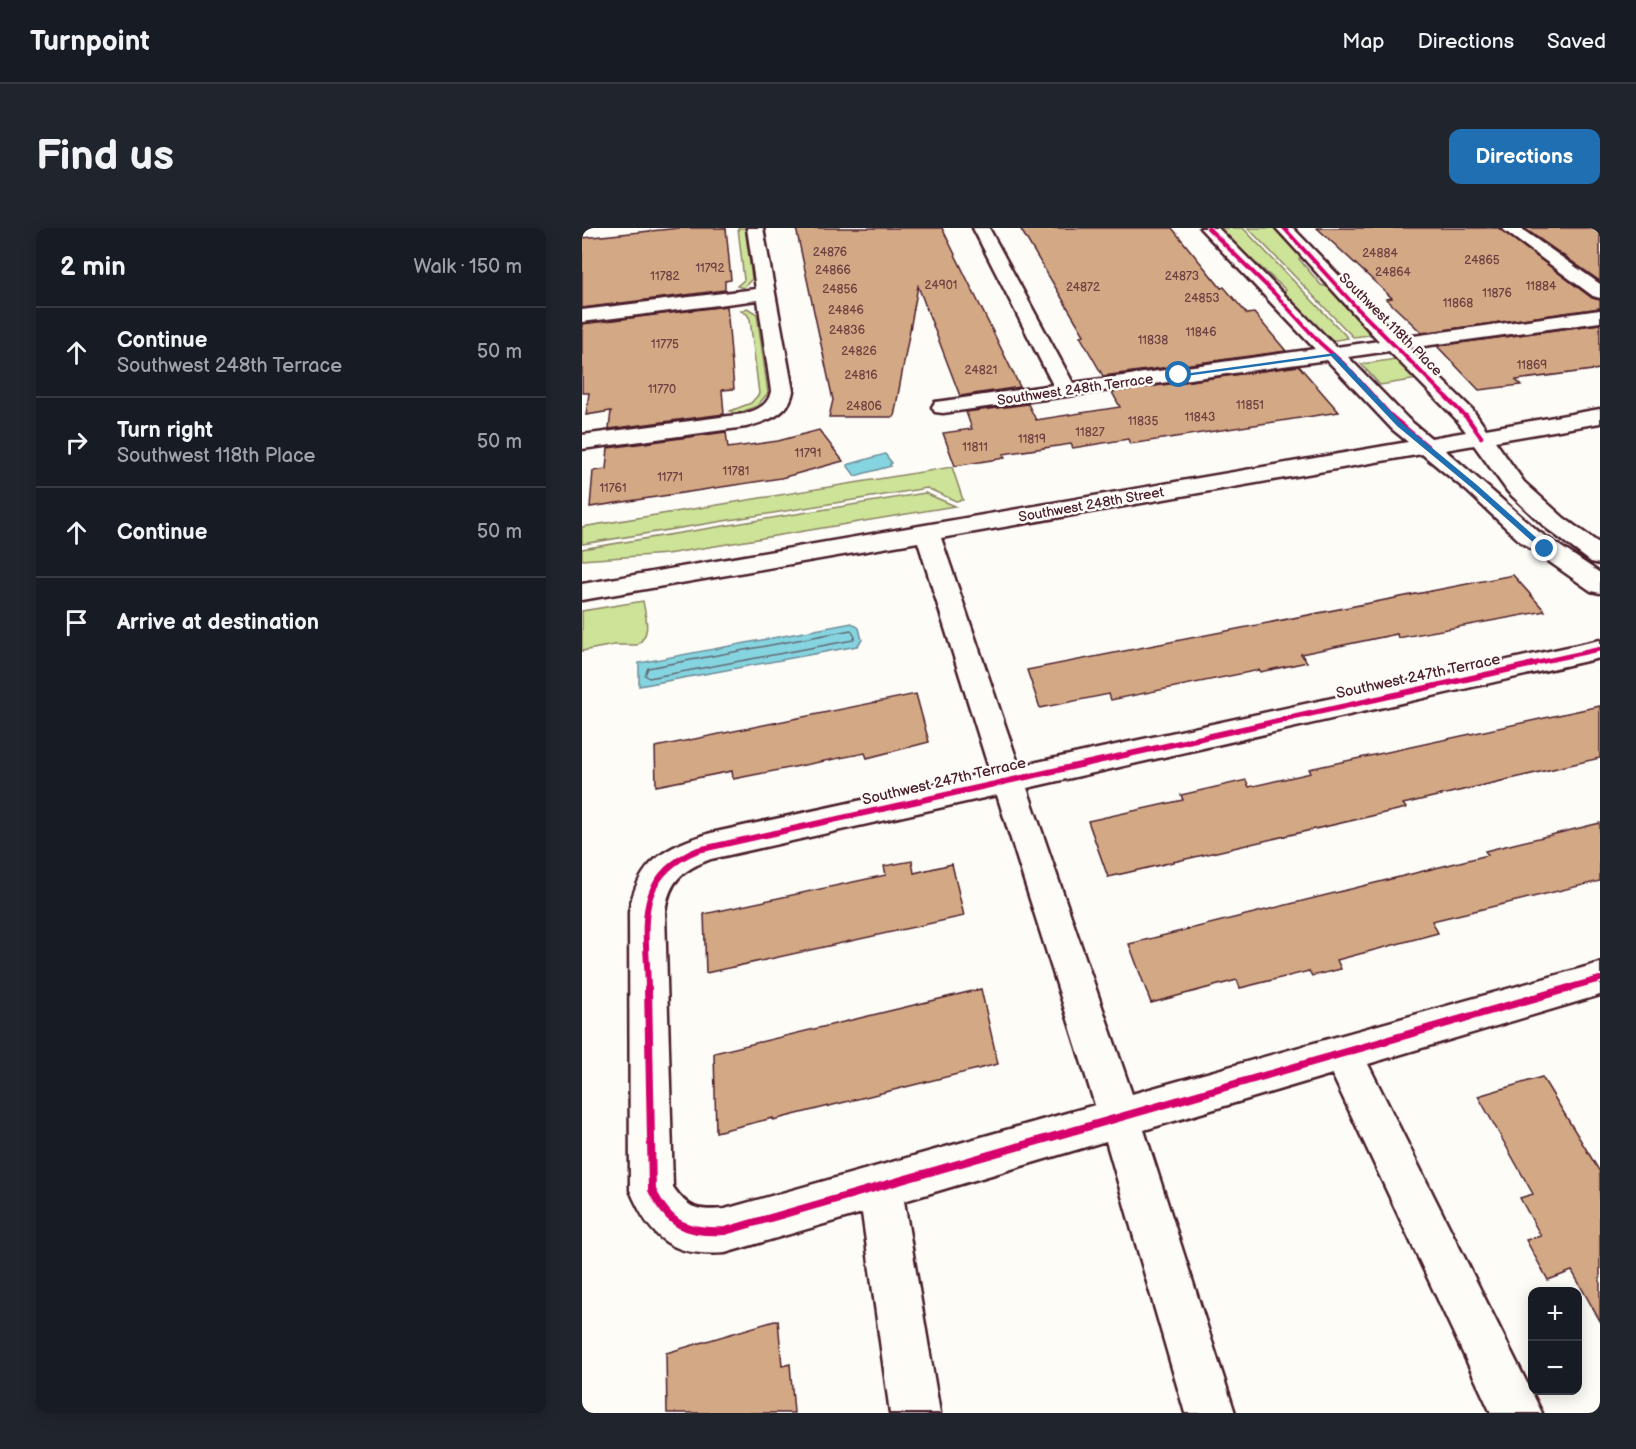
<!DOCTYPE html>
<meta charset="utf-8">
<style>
body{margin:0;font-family:"Balsamiq Sans",sans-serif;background:#20242c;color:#f1f3f6}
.controls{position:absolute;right:18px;bottom:18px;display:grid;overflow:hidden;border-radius:12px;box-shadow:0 3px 15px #0003}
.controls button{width:54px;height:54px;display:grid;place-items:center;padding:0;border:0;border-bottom:2px solid #363941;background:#171b24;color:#f1f3f6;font:30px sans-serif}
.stop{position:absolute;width:18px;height:18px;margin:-14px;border:4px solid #1f6fb2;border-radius:50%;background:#fff}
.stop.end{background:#1f6fb2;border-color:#fff;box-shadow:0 2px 6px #0008}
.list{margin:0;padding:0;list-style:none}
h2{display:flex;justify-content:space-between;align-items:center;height:78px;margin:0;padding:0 24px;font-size:26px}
h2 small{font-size:20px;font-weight:400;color:#9ea1a6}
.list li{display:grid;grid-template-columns:39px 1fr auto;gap:18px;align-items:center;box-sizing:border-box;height:90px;padding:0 24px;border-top:2px solid #363941}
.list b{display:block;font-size:22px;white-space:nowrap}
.list p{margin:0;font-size:20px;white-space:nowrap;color:#9ea1a6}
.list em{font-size:20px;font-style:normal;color:#9ea1a6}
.icon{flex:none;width:33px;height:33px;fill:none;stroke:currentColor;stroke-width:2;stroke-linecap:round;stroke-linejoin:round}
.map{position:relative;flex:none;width:1018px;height:1185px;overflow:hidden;border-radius:12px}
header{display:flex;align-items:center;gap:36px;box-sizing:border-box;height:84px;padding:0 30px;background:#171b24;border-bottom:2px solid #363941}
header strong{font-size:28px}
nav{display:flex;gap:33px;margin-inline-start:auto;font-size:21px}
.intro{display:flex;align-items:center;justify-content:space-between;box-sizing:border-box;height:144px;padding:0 36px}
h1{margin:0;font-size:42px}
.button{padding:15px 27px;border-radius:12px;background:#1f6fb2;color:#fff;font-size:21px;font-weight:700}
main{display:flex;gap:36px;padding:0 36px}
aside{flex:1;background:#171b24;border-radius:12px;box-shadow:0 3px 15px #0003}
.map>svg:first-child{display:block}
</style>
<header>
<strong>Turnpoint</strong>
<nav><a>Map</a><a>Directions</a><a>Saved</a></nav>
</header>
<div class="intro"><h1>Find us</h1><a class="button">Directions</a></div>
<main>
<aside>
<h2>2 min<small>Walk · 150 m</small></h2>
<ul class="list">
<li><svg class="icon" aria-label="ahead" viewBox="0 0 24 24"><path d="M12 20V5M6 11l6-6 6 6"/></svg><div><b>Continue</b><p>Southwest 248th Terrace</p></div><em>50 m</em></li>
<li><svg class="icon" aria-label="right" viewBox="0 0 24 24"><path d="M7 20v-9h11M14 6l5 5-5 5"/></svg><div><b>Turn right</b><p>Southwest 118th Place</p></div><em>50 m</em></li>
<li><svg class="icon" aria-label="ahead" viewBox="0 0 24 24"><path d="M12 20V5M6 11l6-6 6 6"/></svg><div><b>Continue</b></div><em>50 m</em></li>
<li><svg class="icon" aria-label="arrive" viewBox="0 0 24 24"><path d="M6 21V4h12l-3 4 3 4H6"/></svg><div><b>Arrive at destination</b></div></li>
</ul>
</aside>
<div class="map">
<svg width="1018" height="1185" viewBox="0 0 1018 1185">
<rect width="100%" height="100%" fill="#fdfcf7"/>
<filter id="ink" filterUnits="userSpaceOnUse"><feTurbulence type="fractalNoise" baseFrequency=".0167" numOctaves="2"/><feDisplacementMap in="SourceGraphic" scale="12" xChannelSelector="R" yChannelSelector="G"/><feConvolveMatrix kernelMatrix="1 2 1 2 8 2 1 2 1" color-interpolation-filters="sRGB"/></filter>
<g filter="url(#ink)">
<!-- green -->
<path fill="#cce398" stroke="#8b8162" stroke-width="1.5" d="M156 0H163L170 51 161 60 155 58 162 52Z
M634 0H661L766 110 749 113 743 109 701 65 704 62 675 36 668 35Z
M666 0H694L719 28 717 31 739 57 746 59 789 107 771 109Z
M165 80 175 86 186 165 175 178 154 186 148 183 169 175 177 166 168 91 165 86 159 83Z
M815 131 836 151 798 157 779 136Z
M370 239 381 272 374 273 345 260 0 316V299Z
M343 265 373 278 85 326 0 332V321Z
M61 373C64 391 70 405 55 417H32L0 423V383Z"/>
<!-- water -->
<path fill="#85d5e0" stroke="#6d8c98" stroke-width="1.5" d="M303 226 310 235 308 236 309 238 273 248 265 237Z
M270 395 277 400 280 412 275 418 57 458V435Z"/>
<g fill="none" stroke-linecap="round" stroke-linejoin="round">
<!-- shore -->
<path stroke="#626873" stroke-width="1.5" d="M269 402 273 409 271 412 67 450 63 447 66 440Z"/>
</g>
<!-- building -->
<path fill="#d3a885" stroke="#4a1f2b" stroke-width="1.5" d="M98 0H144L149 52 143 53V62L0 80V10Z
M214 0H360L438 159 378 168 336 58 312 189H247L251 172Z
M438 0H590L639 60 642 59 665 86 672 85 704 123 521 148 498 108 502 107Z
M735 0H917L1010 70 1018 72V80L840 105 804 71 810 70Z
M942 0H1018V53Z
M145 78 152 161 140 162 142 186 27 201 29 183 4 187 7 165H0V96Z
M1018 96V141L934 152 939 157 897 162 855 118Z
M717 138 757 184 548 216 546 211 491 220 489 216 421 226 423 230 373 238 361 205 390 201 384 184 446 176 454 192 538 179 530 164Z
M237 202 261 233 199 250 8 279 11 243 24 241 26 220 144 204 146 220 196 213Z
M931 347 963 383 816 410 815 406 719 426 725 434 678 444 677 442 529 472 527 466 458 480 445 442Z
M334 466 347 514 285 530 283 525 151 551 150 543 74 558 73 519Z
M1018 478V530L821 576 824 580 526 649 506 593 601 572 599 567 664 552 667 559 729 545 727 541Z
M1018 595V653L850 693 856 705 755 732 759 741 730 748 727 743 658 760 655 752 569 775 547 716 906 627 903 623Z
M330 633 332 645 370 636 382 688 124 745 122 686 304 647 302 638Z
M399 761 416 836 191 892V890L134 904 132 825Z
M960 849 1018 944V1093L990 1043 966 1052 944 1012 959 1008 938 970 951 966 896 868Z
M196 1092 200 1138 208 1136 212 1185H85L84 1125Z"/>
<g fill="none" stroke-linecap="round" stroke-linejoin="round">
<defs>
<path id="minor" d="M165 0H181L211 163C207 187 185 193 164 199L0 221V207L162 186C175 182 187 177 189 163L176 72 0 94V82L174 61Z
M391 0H407L491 155 733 121 618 0H636L754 119 797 113 694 0H711L817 110 1018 82V94L827 120 890 181 904 201 1018 181V195L913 213 942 254 982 290 1018 316V336L1009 334 964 300 926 264 892 217 863 222 957 304 1018 345V365L1009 363 939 314 885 263 840 226 359 310 437 538 1018 412V430L445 560 550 866 1018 735V767L786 836 960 1185H909L750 846 562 902 653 1185H603L524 913 322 973 358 1185H308L280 985 143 1025C89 1029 68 1010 48 962L47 684C56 633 83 619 129 605L408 544 336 314 0 372V356L826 214 810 201 745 132 361 185 353 184 350 179 353 174 361 173 471 157ZM807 123 874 191 884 204 849 210 826 191 766 129ZM415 567 513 877 143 981C116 983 107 982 91 959L83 684C87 653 100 642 129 631Z
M919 0H938L1018 56V70L1011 68Z"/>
</defs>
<!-- minor casing -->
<use href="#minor" stroke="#4a1f2b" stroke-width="5"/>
<!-- minor -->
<use href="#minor" fill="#fdfcf7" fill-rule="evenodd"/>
<defs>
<path id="cycleway-far3" d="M626 0 692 65 738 115 763 137 811 190
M702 0 774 79 885 190"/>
<path id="cycleway-far2" d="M809 188 845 218
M884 188 899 209
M945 437 1018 421"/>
<path id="cycleway-far1" d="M66 761C65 702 49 649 116 622L952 436
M982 761 1018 751"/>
<path id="cycleway" d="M66 760 70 962C87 997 104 1005 143 1003L987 760"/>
</defs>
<!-- cycleway-far3 casing -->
<use href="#cycleway-far3" stroke="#fdfcf7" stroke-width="6"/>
<!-- cycleway-far2 casing -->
<use href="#cycleway-far2" stroke="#fdfcf7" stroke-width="8"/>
<!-- cycleway-far1 casing -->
<use href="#cycleway-far1" stroke="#fdfcf7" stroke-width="10"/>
<!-- cycleway casing -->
<use href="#cycleway" stroke="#fdfcf7" stroke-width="11"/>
<!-- cycleway-far3 -->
<use href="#cycleway-far3" stroke="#d6006c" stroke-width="4"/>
<!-- cycleway-far2 -->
<use href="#cycleway-far2" stroke="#d6006c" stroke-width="4.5"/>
<!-- cycleway-far1 -->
<use href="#cycleway-far1" stroke="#d6006c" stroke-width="6"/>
<!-- cycleway -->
<use href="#cycleway" stroke="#d6006c" stroke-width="8"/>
</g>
</g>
<!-- route -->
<path fill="#1f6fb2" d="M753 125 820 195 895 257 966 320V323H961L890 260 815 198 749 128 597 149 594 147Z"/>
<g text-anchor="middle" stroke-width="5" stroke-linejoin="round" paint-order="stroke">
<!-- number labels -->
<g font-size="12" fill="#6c4142">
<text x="248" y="28">24876</text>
<text x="798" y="29">24884</text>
<text x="900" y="36">24865</text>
<text x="128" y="44">11792</text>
<text x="251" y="46">24866</text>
<text x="811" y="48">24864</text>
<text x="83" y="52">11782</text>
<text x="600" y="52">24873</text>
<text x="359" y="61">24901</text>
<text x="959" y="62">11884</text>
<text x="501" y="63">24872</text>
<text x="258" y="65">24856</text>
<text x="915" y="69">11876</text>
<text x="620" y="74">24853</text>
<text x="876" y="79">11868</text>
<text x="264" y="86">24846</text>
<text x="265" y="106">24836</text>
<text x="619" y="108">11846</text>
<text x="571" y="116">11838</text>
<text x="83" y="120">11775</text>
<text x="277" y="127">24826</text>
<text x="950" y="141">11869</text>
<text x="399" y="146">24821</text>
<text x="279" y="151">24816</text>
<text x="80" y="165">11770</text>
<text x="668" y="181">11851</text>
<text x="282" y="182">24806</text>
<text x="618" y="193">11843</text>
<text x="561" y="197">11835</text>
<text x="508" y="208">11827</text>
<text x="450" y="215">11819</text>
<text x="393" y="223">11811</text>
<text x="226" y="229">11791</text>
<text x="154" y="247">11781</text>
<text x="88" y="253">11771</text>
<text x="31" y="264">11761</text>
</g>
<!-- far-street labels -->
<g font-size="14" fill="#4a1f2b" stroke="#fdfcf7">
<text transform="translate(809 96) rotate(45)" y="5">Southwest 118th Place</text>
<text transform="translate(493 161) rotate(-8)" y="5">Southwest 248th Terrace</text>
<text transform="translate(509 276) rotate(-10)" y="5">Southwest 248th Street</text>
</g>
<!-- street labels -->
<g font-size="15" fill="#4a1f2b" stroke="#fdfcf7">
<text transform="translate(836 448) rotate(-12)" y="5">Southwest 247th Terrace</text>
<text transform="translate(362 553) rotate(-13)" y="5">Southwest 247th Terrace</text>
</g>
</g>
</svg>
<div class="controls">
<button>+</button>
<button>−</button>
</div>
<div class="stop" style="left:597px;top:147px"></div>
<div class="stop end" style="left:963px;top:321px"></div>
</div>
</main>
